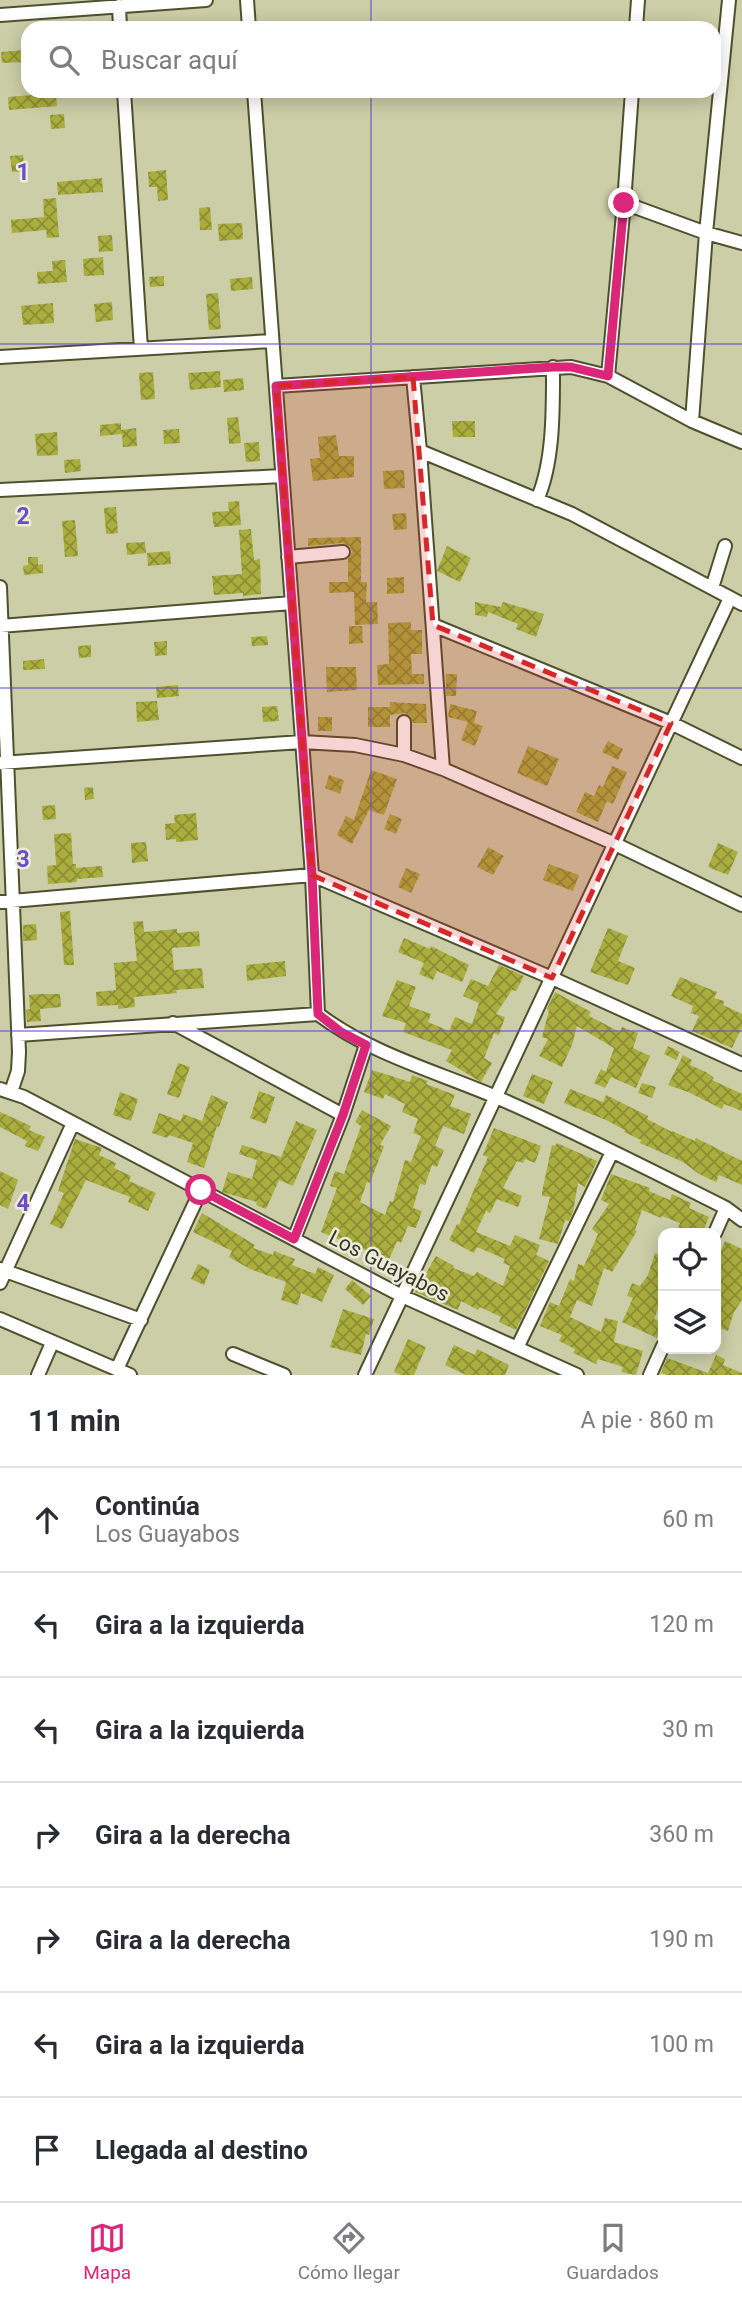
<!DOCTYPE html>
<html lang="es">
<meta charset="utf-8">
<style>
body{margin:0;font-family:Roboto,sans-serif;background:#f7f7f7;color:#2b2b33}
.controls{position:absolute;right:21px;bottom:21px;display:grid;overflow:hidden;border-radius:14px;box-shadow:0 4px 18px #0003}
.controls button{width:63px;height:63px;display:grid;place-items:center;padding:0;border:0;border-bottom:2px solid #e1e1e2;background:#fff;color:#2b2b33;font:35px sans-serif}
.stop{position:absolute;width:21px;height:21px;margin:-16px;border:5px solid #db2777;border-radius:50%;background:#fff}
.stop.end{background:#db2777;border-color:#fff;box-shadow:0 2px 7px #0008}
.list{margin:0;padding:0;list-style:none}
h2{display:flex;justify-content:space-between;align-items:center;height:91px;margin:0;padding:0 28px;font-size:30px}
h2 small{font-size:23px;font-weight:400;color:#7c7c81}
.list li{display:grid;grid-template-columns:46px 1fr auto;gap:21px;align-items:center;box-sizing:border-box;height:105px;padding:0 28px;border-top:2px solid #e1e1e2}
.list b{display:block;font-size:26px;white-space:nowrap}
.list p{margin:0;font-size:23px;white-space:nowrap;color:#7c7c81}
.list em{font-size:23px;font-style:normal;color:#7c7c81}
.icon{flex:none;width:38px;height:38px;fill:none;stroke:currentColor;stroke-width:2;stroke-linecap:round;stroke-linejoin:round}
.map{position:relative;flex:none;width:742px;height:1375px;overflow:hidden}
.search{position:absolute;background:#fff;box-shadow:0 4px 18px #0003;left:21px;right:21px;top:21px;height:77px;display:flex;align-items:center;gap:18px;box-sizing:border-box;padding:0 24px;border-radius:21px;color:#7c7c81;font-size:26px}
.sheet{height:826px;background:#fff}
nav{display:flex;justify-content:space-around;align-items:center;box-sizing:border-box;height:98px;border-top:2px solid #e1e1e2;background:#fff;font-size:19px;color:#7c7c81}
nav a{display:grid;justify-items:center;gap:4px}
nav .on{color:#db2777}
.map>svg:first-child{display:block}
</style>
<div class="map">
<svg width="742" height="1375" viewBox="0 0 742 1375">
<defs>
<pattern id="building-cross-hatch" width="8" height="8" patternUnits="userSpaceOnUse" patternTransform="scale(1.75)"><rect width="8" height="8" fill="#aaae3e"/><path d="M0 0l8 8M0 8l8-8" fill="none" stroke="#8b8e34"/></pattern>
</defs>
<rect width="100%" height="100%" fill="#cbcea7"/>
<!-- building -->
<path fill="url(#building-cross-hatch)" d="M25 50 26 62 2 63 1 52Z
M56 93 57 106 9 110 8 97Z
M64 114 65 128 51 129 50 115Z
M23 155 25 171 12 172 10 156Z
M166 170 168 200 158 201 157 187H149L148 172Z
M102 178 103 192 58 195 57 182Z
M56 198 59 237 47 238 46 230 12 233 11 220 44 217 43 199Z
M210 207 212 230H200L199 208Z
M242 223 243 239 219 241 218 224Z
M112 235 113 251 99 252 98 236Z
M103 257 104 275 84 276 83 259Z
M65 260 67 282 38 284 37 272 53 271 52 261Z
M164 276V286L150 287 149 277Z
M252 277 253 289 231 291 230 279Z
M218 293 221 329 209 330 206 294Z
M112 302 113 320 96 322 94 304Z
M53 303 54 323 23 325 21 306Z
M220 371 221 387 190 390 188 373Z
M153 372 155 399 141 400 139 373Z
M243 378 244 390 224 392 223 380Z
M238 417 241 443 229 444 227 418Z
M452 421H475V437H453Z
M121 423V430L136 428 137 446 123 447 122 434 100 436V425Z
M179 429 180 443 164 444 163 430Z
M57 432 58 455 37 456 35 434Z
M336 435 339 456H354V477L313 481 310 459 320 458 318 437Z
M259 442 260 461 246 462 244 443Z
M80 459 81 471 65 473 64 460Z
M404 470 405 488 384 489 383 471Z
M239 501 241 525 214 527 212 512 229 511 228 502Z
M116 507 118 533 106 534 104 508Z
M406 513 407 529 394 530 392 514Z
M75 520 78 556 65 557 62 521Z
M251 529 254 560 260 559 261 594 243 596V593L214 595 212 576 242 574 239 530Z
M361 537V582H367L366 602H377L378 624 355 625 354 592 329 593V582H348V559L352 552 350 546 342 543 308 546V538Z
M145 542 146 553 127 555 126 543Z
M447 546 471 558 460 582 437 571Z
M170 551 171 564 148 566 147 553Z
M28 557H38V565L43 564V573L24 575 23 566 28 565Z
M404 577V593L387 594V578Z
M475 602 501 607 503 602 544 614 536 637 516 629 518 624 488 612 487 617 475 615Z
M411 622V630H422V654H411L412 674H424V684L378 685 377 665 389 664 388 623Z
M349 626H362L363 643 349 644Z
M267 636 268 645 252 646 251 637Z
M167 641V655L155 656 154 642Z
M91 645V657L79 658 78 646Z
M44 659 45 669 23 670V661Z
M326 667H356L357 690 327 692Z
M446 674H457L456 696H446Z
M178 685 179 696 157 698 156 687Z
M157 701 159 720 137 722 136 702Z
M390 702 426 704 427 723H413L411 717 405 713 390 715V709V727H368V707H390Z
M450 704 477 711 474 723 483 726 475 746 461 740 468 722 448 717Z
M277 706 279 721 263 722 262 707Z
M318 717H332V731H318Z
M608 741 623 749 618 760 602 752Z
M528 746 559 759 547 786 517 773Z
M612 766 627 772 613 804 607 801 598 822 576 812 585 792 594 796 599 785 603 787Z
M371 770 397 779 384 815 369 810 352 844 337 835 346 816 354 820Z
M329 775 344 780 340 794 325 788Z
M93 787 94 799 85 800 84 788Z
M55 805 56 819 43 820 42 806Z
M196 813 198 840 176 842V839L166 840 165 824 175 823 174 815Z
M390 814 402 819 396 834 384 829Z
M71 833 73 864H76V868L102 866 103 877 77 879V882L48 884 47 866 56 865 54 834Z
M146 842 148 861 132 863 131 843Z
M718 843 738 852 728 875 708 867Z
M488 847 504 856 493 875 477 867Z
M549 864 579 875 573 891 543 880Z
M406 868 420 874 411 893 398 887Z
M70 911 74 965H64L60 912Z
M143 921 144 932 177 929V933L199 931 200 946 172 948 174 970 202 968 204 988 176 990 177 993 134 997 135 1007 118 1009V1005L97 1006 96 992 116 990 114 963 137 961 133 922Z
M36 924 37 940 23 941V925Z
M608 928 628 936 618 961 635 968 628 985 590 972Z
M404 938 430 949 431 946 469 965 462 982 437 971 433 980 419 974 424 963 398 952Z
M285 961 286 976 247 981 246 965Z
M499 965 524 976 516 991 512 990 496 1014 505 1017 499 1035 494 1033 484 1058 492 1063 481 1082 446 1061 452 1050 403 1032 406 1023 382 1016 397 980 416 987 409 1006 431 1014 428 1022 449 1031 455 1017 472 1024 479 1003 463 996 471 979 488 986Z
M680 977 717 992 714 998 724 1001 723 1005 742 1014V1027L732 1048 692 1031 699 1016 691 1013 693 1006 671 996Z
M555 992 591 1012 589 1016 620 1032 622 1027 638 1033 633 1048 650 1056 636 1088 611 1077 605 1088 594 1083 601 1069 606 1072 614 1048 577 1026 572 1045 562 1067 539 1056 548 1039 542 1037 549 1010 547 1009Z
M39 994H60L61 1007 40 1009 41 1021 27 1022 26 1010 30 1009 29 995Z
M668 1046 680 1052 676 1060 664 1054Z
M683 1055 692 1060 690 1065 706 1072 714 1078 712 1080 742 1094V1111L724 1104 722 1109 688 1092 668 1085Z
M178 1063 190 1067 179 1098 167 1094Z
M372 1070 410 1082 412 1075 428 1081 426 1084 455 1095 450 1106 471 1114 464 1134 443 1126 435 1146 444 1150 437 1167 432 1165 425 1185 420 1184 413 1208 422 1211 416 1228 408 1226 401 1243 397 1241 389 1260 321 1232 337 1188 330 1186 335 1171 344 1174 361 1126 355 1122 362 1110 391 1126 380 1145 384 1146 370 1183 367 1182 360 1202 385 1215 390 1201 393 1202 405 1160 411 1162 421 1136 413 1133 418 1119 402 1112 405 1104 385 1094 383 1099 364 1092Z
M532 1074 553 1082 544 1104 523 1096Z
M642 1083 656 1087 652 1098 638 1093Z
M570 1089 603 1102 606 1095 648 1116 647 1119 672 1132V1131L695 1141 696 1138 742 1161V1185L719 1175 716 1182 699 1174 683 1162 640 1143 641 1140 624 1132 625 1130 606 1120 564 1103Z
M259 1091 275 1097 266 1124 250 1118Z
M120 1092 138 1099 131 1121 113 1115Z
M211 1095 228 1102 219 1127 217 1126 204 1168 187 1162 193 1143 169 1135 167 1138 152 1133 159 1113 181 1121 183 1114 202 1121Z
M0 1112 31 1126 29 1130 45 1137 38 1151 25 1146 27 1141 0 1127Z
M296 1121 317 1130 293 1186 279 1180 266 1209 256 1205 257 1202 222 1192 228 1172 252 1179 257 1160 239 1154 242 1145 281 1157Z
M494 1128 541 1146 535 1163 525 1159 523 1163 517 1161 503 1188 522 1196 518 1207 497 1199 490 1213 486 1211 476 1232 510 1246 515 1235 540 1245 536 1255 549 1261 516 1330 499 1322 501 1317 480 1307 478 1310 461 1301 458 1310 415 1292 436 1256 454 1266 453 1268 474 1276 477 1272 503 1286 510 1266 503 1263 505 1259 477 1247 474 1253 449 1240 457 1224 459 1225 488 1157 483 1155Z
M75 1139 102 1148 99 1155 116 1163 114 1168 131 1176 129 1181 156 1193 148 1211 128 1202 130 1197 86 1180 62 1229 50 1224 64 1193 58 1191Z
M557 1143 597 1161 585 1187 578 1183 573 1212 569 1221 565 1220 558 1244 539 1239 550 1197 542 1196V1192L552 1145 555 1146Z
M0 1171 18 1180 8 1209 0 1205Z
M611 1174 650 1188 649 1191 670 1200 672 1194 691 1203 689 1208 709 1217 702 1233H676L680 1223 662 1216 661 1218 642 1210 635 1230 637 1231 612 1272 604 1268 592 1306 577 1300 570 1317 601 1332 605 1318 618 1321 614 1342 643 1351 636 1375 621 1372 623 1367 598 1359 596 1364 573 1353 575 1349 559 1341 562 1335 540 1326 550 1302 559 1306 570 1279 574 1281 578 1264 584 1266 598 1234 592 1229 609 1204 601 1200Z
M202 1213 255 1245 253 1248 273 1255 274 1251 295 1259 292 1265 315 1274 318 1267 334 1275 322 1302 301 1293 298 1305 281 1300 286 1282 250 1269 229 1257 232 1251 193 1232Z
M725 1241 742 1249V1300L734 1312 728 1331 716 1327V1261Z
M655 1253 663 1256V1296L654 1319 663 1323 657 1338 622 1322 633 1298 627 1296 632 1283 640 1286 648 1275Z
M198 1264 210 1270 204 1285 191 1279Z
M352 1280 371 1296 363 1305 345 1289Z
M343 1309 374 1319 369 1335 366 1334 361 1355 330 1347Z
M408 1339 426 1347 414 1375H401L394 1372Z
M454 1345 475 1355 477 1349 509 1365 505 1375H466L445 1365Z
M716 1355 725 1359 723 1365 742 1373V1375H667L661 1373 667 1358 708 1373Z"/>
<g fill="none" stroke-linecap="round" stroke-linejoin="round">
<defs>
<path id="minor" d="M247 0 249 28
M119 6 120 28
M0 15 206 0
M636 28 638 0
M124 91 141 349
M254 91 312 875 318 1014
M624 203 706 233 742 243
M0 357 272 341
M608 376 624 203 632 91
M413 377 420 451 443 769
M276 386 571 367 608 376 692 421 706 233 729 0
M692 421 742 442
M420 451 572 514 742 604
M0 490 282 476
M537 500C554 462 553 408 553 367
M288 557 343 552
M0 587 19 1052 18 1071 11 1092
M712 588 725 546
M433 625 671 723 742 758
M0 626 292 603
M404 755V722
M0 763 302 742 355 745 404 755 443 769 613 843 742 905
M0 902 312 875 552 978 742 1064
M173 1023 343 1115
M18 1035 318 1014C371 1054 435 1071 496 1097 574 1131 650 1170 726 1208L742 1220
M0 1089 24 1097 402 1296 577 1375
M715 1233 726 1208
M294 1239 343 1115 366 1045
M0 1269 141 1320
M0 1283 73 1123
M0 1319 130 1375
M517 1348 612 1152
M233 1354 284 1375
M117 1369 201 1190
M38 1375 52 1343
M365 1375 730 598
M650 1375 663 1346"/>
</defs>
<!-- minor casing -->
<use href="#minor" stroke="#4e502e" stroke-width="16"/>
<!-- minor -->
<use href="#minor" stroke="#fff" stroke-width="12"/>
</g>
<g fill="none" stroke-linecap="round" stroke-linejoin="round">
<!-- route -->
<path stroke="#db2777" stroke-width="9" d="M201 1190 294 1239 343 1115 366 1045 341 1032 318 1014 312 875 276 386 553 367H571L608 376 624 203"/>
</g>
<!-- marked area -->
<path fill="#d62828" fill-opacity="0.2" stroke="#d62828" stroke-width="5" stroke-dasharray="14 9" stroke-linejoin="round" d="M413 377 433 625 671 723 552 978 312 875 276 386Z"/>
<!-- grid -->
<path fill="none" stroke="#6d4dc6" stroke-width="2" stroke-opacity="0.55" d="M371 0V28M371 91V1375M0 344H742M0 688H742M0 1031H742"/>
<g text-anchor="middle" stroke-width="5" stroke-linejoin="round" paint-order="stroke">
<!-- street labels -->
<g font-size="21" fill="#363728" stroke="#ebecd9">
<text transform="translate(389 1266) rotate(27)" y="7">Los Guayabos</text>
</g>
</g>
<g font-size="23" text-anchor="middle" font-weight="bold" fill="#6d4dc6" stroke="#ebecd9" stroke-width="5" stroke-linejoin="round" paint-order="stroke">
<text x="23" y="180">1</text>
<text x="23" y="524">2</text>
<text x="23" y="867">3</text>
<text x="23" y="1211">4</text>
</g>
</svg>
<div class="controls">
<button><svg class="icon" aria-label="locate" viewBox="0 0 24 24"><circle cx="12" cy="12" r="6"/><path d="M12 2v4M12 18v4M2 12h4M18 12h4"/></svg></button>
<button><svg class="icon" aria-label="layers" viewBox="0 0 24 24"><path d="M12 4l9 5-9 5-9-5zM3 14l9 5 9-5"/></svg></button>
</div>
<div class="stop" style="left:201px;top:1190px"></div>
<div class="stop end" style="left:624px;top:203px"></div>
<div class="search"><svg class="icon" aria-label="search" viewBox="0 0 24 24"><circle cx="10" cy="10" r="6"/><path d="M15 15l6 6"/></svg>Buscar aquí</div>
</div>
<section class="sheet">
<h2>11 min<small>A pie · 860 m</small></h2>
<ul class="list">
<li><svg class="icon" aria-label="ahead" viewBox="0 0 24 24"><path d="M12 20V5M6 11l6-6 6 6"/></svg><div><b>Continúa</b><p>Los Guayabos</p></div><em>60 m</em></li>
<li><svg class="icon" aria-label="left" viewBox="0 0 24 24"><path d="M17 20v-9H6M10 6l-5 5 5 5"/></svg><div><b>Gira a la izquierda</b></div><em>120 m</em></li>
<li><svg class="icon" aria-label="left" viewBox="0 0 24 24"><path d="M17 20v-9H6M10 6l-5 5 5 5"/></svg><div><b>Gira a la izquierda</b></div><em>30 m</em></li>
<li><svg class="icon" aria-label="right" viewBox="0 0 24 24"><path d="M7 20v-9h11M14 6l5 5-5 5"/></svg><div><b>Gira a la derecha</b></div><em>360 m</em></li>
<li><svg class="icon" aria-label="right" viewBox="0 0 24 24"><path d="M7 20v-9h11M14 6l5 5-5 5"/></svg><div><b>Gira a la derecha</b></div><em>190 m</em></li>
<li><svg class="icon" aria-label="left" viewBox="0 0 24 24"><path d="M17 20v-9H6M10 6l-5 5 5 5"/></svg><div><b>Gira a la izquierda</b></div><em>100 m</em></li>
<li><svg class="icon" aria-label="arrive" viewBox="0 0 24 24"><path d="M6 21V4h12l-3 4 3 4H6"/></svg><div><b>Llegada al destino</b></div></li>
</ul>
</section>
<nav>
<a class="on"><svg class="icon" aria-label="map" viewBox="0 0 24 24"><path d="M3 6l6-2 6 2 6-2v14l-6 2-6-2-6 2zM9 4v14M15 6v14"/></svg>Mapa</a>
<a><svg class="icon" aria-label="directions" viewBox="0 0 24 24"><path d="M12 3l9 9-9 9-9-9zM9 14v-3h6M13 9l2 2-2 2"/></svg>Cómo llegar</a>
<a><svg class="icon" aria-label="saved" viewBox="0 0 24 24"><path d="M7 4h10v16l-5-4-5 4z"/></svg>Guardados</a>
</nav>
